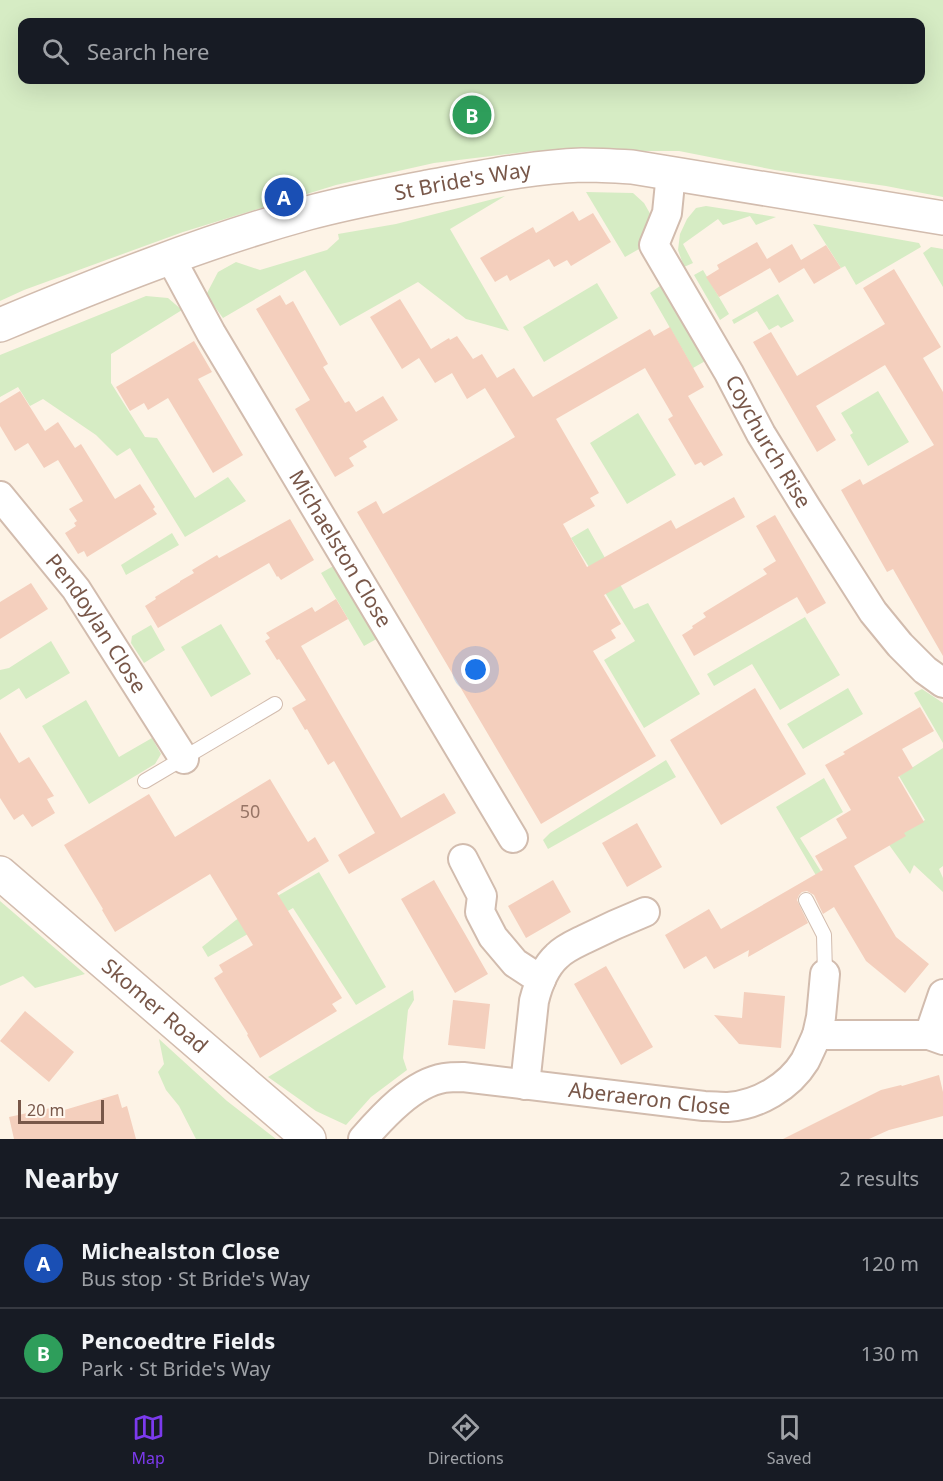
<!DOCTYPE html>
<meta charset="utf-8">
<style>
body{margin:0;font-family:"Noto Sans",sans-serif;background:#20242c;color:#f1f3f6}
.scale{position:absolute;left:18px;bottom:15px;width:86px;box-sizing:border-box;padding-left:6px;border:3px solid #785749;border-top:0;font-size:16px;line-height:21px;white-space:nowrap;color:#785749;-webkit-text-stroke:4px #fff7ee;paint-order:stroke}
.you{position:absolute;left:476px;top:670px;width:21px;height:21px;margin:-15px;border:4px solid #fff;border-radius:50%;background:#1a73e8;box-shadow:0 0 0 9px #1a73e833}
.badge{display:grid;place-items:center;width:39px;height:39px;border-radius:50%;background:#7c3aed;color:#fff;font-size:20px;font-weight:700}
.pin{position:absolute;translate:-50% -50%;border:3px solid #fff;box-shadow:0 2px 6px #0006}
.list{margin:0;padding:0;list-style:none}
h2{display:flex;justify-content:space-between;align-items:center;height:78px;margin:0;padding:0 24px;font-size:26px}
h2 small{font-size:20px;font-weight:400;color:#9ea1a6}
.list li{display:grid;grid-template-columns:39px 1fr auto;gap:18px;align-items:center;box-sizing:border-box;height:90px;padding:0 24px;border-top:2px solid #363941}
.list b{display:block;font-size:22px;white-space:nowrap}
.list p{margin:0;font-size:20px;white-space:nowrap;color:#9ea1a6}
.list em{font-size:20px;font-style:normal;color:#9ea1a6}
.icon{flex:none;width:33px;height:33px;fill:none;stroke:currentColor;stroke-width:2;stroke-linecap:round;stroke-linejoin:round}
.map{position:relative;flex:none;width:943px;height:1139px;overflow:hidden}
.search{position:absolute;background:#171b24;box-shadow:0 6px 24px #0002;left:18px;right:18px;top:18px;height:66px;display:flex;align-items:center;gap:15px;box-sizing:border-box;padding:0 21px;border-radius:12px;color:#9ea1a6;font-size:22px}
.sheet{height:258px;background:#171b24}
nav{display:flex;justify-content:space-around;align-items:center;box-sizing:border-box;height:84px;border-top:2px solid #363941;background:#171b24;font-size:16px;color:#9ea1a6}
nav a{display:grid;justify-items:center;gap:3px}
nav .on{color:#7c3aed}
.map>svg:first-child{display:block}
</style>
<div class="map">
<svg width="943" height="1139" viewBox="0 0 943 1139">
<rect width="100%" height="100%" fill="#fdf3e6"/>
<!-- green -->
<path fill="#d6ecc4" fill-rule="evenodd" d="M0 0H943V197L886 186 775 170 679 151H533L434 163 336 185 183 232 24 290 0 301ZM22 22H920V80H22Z
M586 192 633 193 644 203 652 217 653 241 625 257Z
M505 196 450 229 509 331 466 319 418 282 340 326 305 270 223 318 206 295 218 272 236 262 260 270 327 250 339 239 338 234 396 224Z
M706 206 776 217 756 225 750 216 723 225 718 219 683 244 693 263 684 267 678 250 680 234 687 219 696 208Z
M813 224 919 243 921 247 856 285 845 266 841 268Z
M931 247 943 249V287L923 253Z
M703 270 729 314 720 320 694 275Z
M597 283 618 318 544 362 523 327Z
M660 286 665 288 707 360 693 368 650 293Z
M778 294 794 321 781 328 778 325 769 330 757 311 734 324 732 320Z
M146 296 168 298 182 310 111 354V383L145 437 157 438 195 498 228 477 246 501 185 537 130 448 117 456 96 435 43 399 30 406 18 387 0 397V355Z
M878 391 909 442 868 466 850 435 853 433 841 413Z
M638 413 676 475 627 504 590 443Z
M588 528 634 609 648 603 700 694 644 728 604 660 635 641 571 538Z
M172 533 179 545 126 575 121 565Z
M337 564 380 637 364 646 321 573Z
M805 617 840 675 780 710 752 664 714 686 707 674Z
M221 624 251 674 211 697 181 647Z
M151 625 165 650 144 663 131 643 132 636Z
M51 641 70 673 26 699 19 688 0 700V670L9 668Z
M848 688 863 714 803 749 787 724Z
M922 689 943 703V743L914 693Z
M86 700 119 757 152 738 161 754 155 764 89 804 42 726Z
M943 748V866L939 869 943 878V892L914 865 910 874 887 842 925 820 899 776Z
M666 760 676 777 548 849 543 840 550 833Z
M824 778 843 812 800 838 827 881 821 884 776 807Z
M319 872 386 987 356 1005 293 908 208 957 202 947 236 920Z
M0 901 85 974 35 988 23 976 0 986Z
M413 990 414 1000 408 1010 403 1058 407 1070 371 1097 346 1125 316 1111 268 1077Z
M159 1039 227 1101 276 1139H196L179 1106 166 1090 158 1072 164 1064Z"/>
<!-- building -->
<path fill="#f4cfbd" d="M573 211 579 221 593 213 611 242 571 266 567 260 554 267 549 259 510 281 507 275 495 282 480 258 533 227 536 233Z
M757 242 767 259 792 244 801 260 826 245 841 268 814 284 804 268 779 283 770 268 719 297 706 277 719 269 717 265Z
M894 269 941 347 923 358 943 392V656L893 569 887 572 841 490 860 479 863 485 934 445 885 365 816 406 836 440 817 452 753 342 771 332 797 376 885 324 863 288Z
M280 295 286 305 293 301 328 364 323 367 345 403 349 401 356 412 383 396 398 420 363 441 367 447 349 458 354 466 335 477 295 409 310 400 256 309Z
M400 299 431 349 449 338 450 340 457 336 473 359 482 354 497 378 514 368 533 397 650 329 654 336 670 327 704 387 688 396 723 455 704 466 701 462 695 465 668 419 673 416 645 368 556 419 599 493 590 498 595 506 563 524 587 567 671 520 676 529 734 497 745 517 604 595 621 624 611 630 616 638 593 651 656 756 541 824 357 512 376 501 383 514 515 437 485 388 467 399 452 373 435 383 419 358 402 369 370 317Z
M194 341 212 372 198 379 243 455 213 473 168 398 148 410 144 403 130 411 116 387Z
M20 391 45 431 58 422 75 448 81 444 115 499 140 484 155 507 153 509 157 514 87 557 84 551 78 554 65 533 76 526 74 523 77 521 69 509 83 501 58 460 44 468 28 443 15 451 0 426V403Z
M775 515 826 603 807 614 797 597 694 656 682 635 693 628 692 626 706 617 703 613 767 574 763 569 776 561 756 526Z
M290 519 314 560 281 580 278 576 277 577 269 563 158 628 145 606 156 599 155 597 180 582V581L194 573 192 570 217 555 219 558Z
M31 583 48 609 0 639V602Z
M336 599 348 619 301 646 401 818 444 793 456 813 349 874 338 855 375 833 334 761 328 765 307 729 305 730 292 708 306 700 279 659 277 660 265 641 270 638 266 633 312 607 315 612Z
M755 688 806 774 721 825 670 740Z
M920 707 934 731 902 749 913 768 898 777 924 822 904 833 906 836 854 866 896 937 929 964 905 993 866 961 834 907 823 914 814 895 807 891 802 892 799 895 797 900 808 923 748 957 749 950 714 969 706 956 684 969 665 935 709 909 721 929 823 870 815 856 847 838 836 819 851 810 825 765 845 754 843 752Z
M0 732 19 763 29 757 54 796 47 799 55 813 32 827 23 814 14 820 0 798Z
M270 779 308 842 315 837 329 861 277 893 342 998 332 1004 337 1011 260 1058 247 1035 248 1034 214 978 223 972 219 965 253 945 210 874 115 932 102 910 103 909 64 845 149 794 175 837Z
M637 823 662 867 627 887 602 843Z
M434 880 488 974 455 993 401 899Z
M553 880 571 912 526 938 508 906Z
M606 966 653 1047 621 1065 574 984Z
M744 992 785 996 781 1048 739 1044 714 1015 742 1018Z
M453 1000 490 1004 485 1049 448 1045Z
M25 1011 74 1052 49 1082 0 1041Z
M939 1075 943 1092V1116L889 1130 869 1139H783L881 1090 901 1085 902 1086Z
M118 1094 122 1108 127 1106 136 1139H14L9 1117 60 1106 61 1111Z"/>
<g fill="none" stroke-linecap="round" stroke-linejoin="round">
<defs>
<path id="service" d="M145 781 275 704
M806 900 824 935 825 974"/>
<g id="minor">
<path id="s1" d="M671 173 667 213 654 245 729 373 761 434 806 507 873 612 900 645 925 670 943 683"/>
<path id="s2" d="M170 257 211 333 513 838"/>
<path id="s3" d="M0 496 76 589 184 759"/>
<path d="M463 859 482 896 480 912 493 937 515 963 541 980"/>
<path d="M817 1035 821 1017 825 974"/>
<path d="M929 1035 943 994"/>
<path d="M525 1085 534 1001C538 985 545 967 557 956 565 948 575 944 585 939 605 929 625 920 645 912"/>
<path id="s4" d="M363 1139C383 1116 413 1083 444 1078 450 1077 457 1077 463 1077L704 1106C712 1106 720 1107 728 1107 758 1105 789 1087 805 1061 809 1053 813 1044 817 1035H929L943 1040"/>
</g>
<g id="tertiary">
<path id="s5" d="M0 325C101 283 203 242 308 213 348 202 388 195 428 187 479 178 530 167 582 165 598 165 615 166 632 167L943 218"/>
<path id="s6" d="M0 873 309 1139"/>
</g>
</defs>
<!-- service casing -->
<use href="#service" stroke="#d2bcae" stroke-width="16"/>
<!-- minor casing -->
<use href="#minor" stroke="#d2bcae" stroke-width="32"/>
<!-- tertiary casing -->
<use href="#tertiary" stroke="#d2bcae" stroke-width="36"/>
<!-- service -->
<use href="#service" stroke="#fff" stroke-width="14"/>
<!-- minor -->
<use href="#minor" stroke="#fff" stroke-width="28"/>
<!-- tertiary -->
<use href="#tertiary" stroke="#fff" stroke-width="33"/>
</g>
<g text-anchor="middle" stroke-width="5" stroke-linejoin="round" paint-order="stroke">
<!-- number labels -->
<g font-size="18" fill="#977566">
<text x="250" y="818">50</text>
</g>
<!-- street labels -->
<g font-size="21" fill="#785749" stroke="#fff7ee">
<text dy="7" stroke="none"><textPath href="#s5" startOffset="486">St Bride's Way</textPath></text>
<text dy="7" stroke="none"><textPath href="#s1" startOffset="302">Coychurch Rise</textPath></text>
<text dy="7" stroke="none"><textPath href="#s2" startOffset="338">Michaelston Close</textPath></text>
<text dy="7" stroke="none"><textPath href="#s3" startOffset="160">Pendoylan Close</textPath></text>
<text dy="7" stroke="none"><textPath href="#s6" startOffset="204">Skomer Road</textPath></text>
<text dy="7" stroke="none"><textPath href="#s4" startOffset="310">Aberaeron Close</textPath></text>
</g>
</g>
</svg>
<div class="scale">20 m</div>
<div class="you"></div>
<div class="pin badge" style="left:284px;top:197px;background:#1a4fb4">A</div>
<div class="pin badge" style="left:472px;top:115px;background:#2e9e5b">B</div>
<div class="search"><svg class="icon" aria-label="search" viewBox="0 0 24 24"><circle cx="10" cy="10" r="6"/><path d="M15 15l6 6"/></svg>Search here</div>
</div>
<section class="sheet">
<h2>Nearby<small>2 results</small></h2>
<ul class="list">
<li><span class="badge" style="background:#1a4fb4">A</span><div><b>Michealston Close</b><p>Bus stop · St Bride's Way</p></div><em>120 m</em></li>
<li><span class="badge" style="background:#2e9e5b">B</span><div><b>Pencoedtre Fields</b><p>Park · St Bride's Way</p></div><em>130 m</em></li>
</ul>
</section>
<nav>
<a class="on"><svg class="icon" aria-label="map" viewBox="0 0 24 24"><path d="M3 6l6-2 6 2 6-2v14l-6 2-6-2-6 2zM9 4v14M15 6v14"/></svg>Map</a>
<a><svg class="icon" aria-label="directions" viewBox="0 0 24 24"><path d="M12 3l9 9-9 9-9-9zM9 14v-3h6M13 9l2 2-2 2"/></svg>Directions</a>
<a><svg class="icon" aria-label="saved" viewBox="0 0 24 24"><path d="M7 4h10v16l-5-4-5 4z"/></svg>Saved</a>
</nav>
